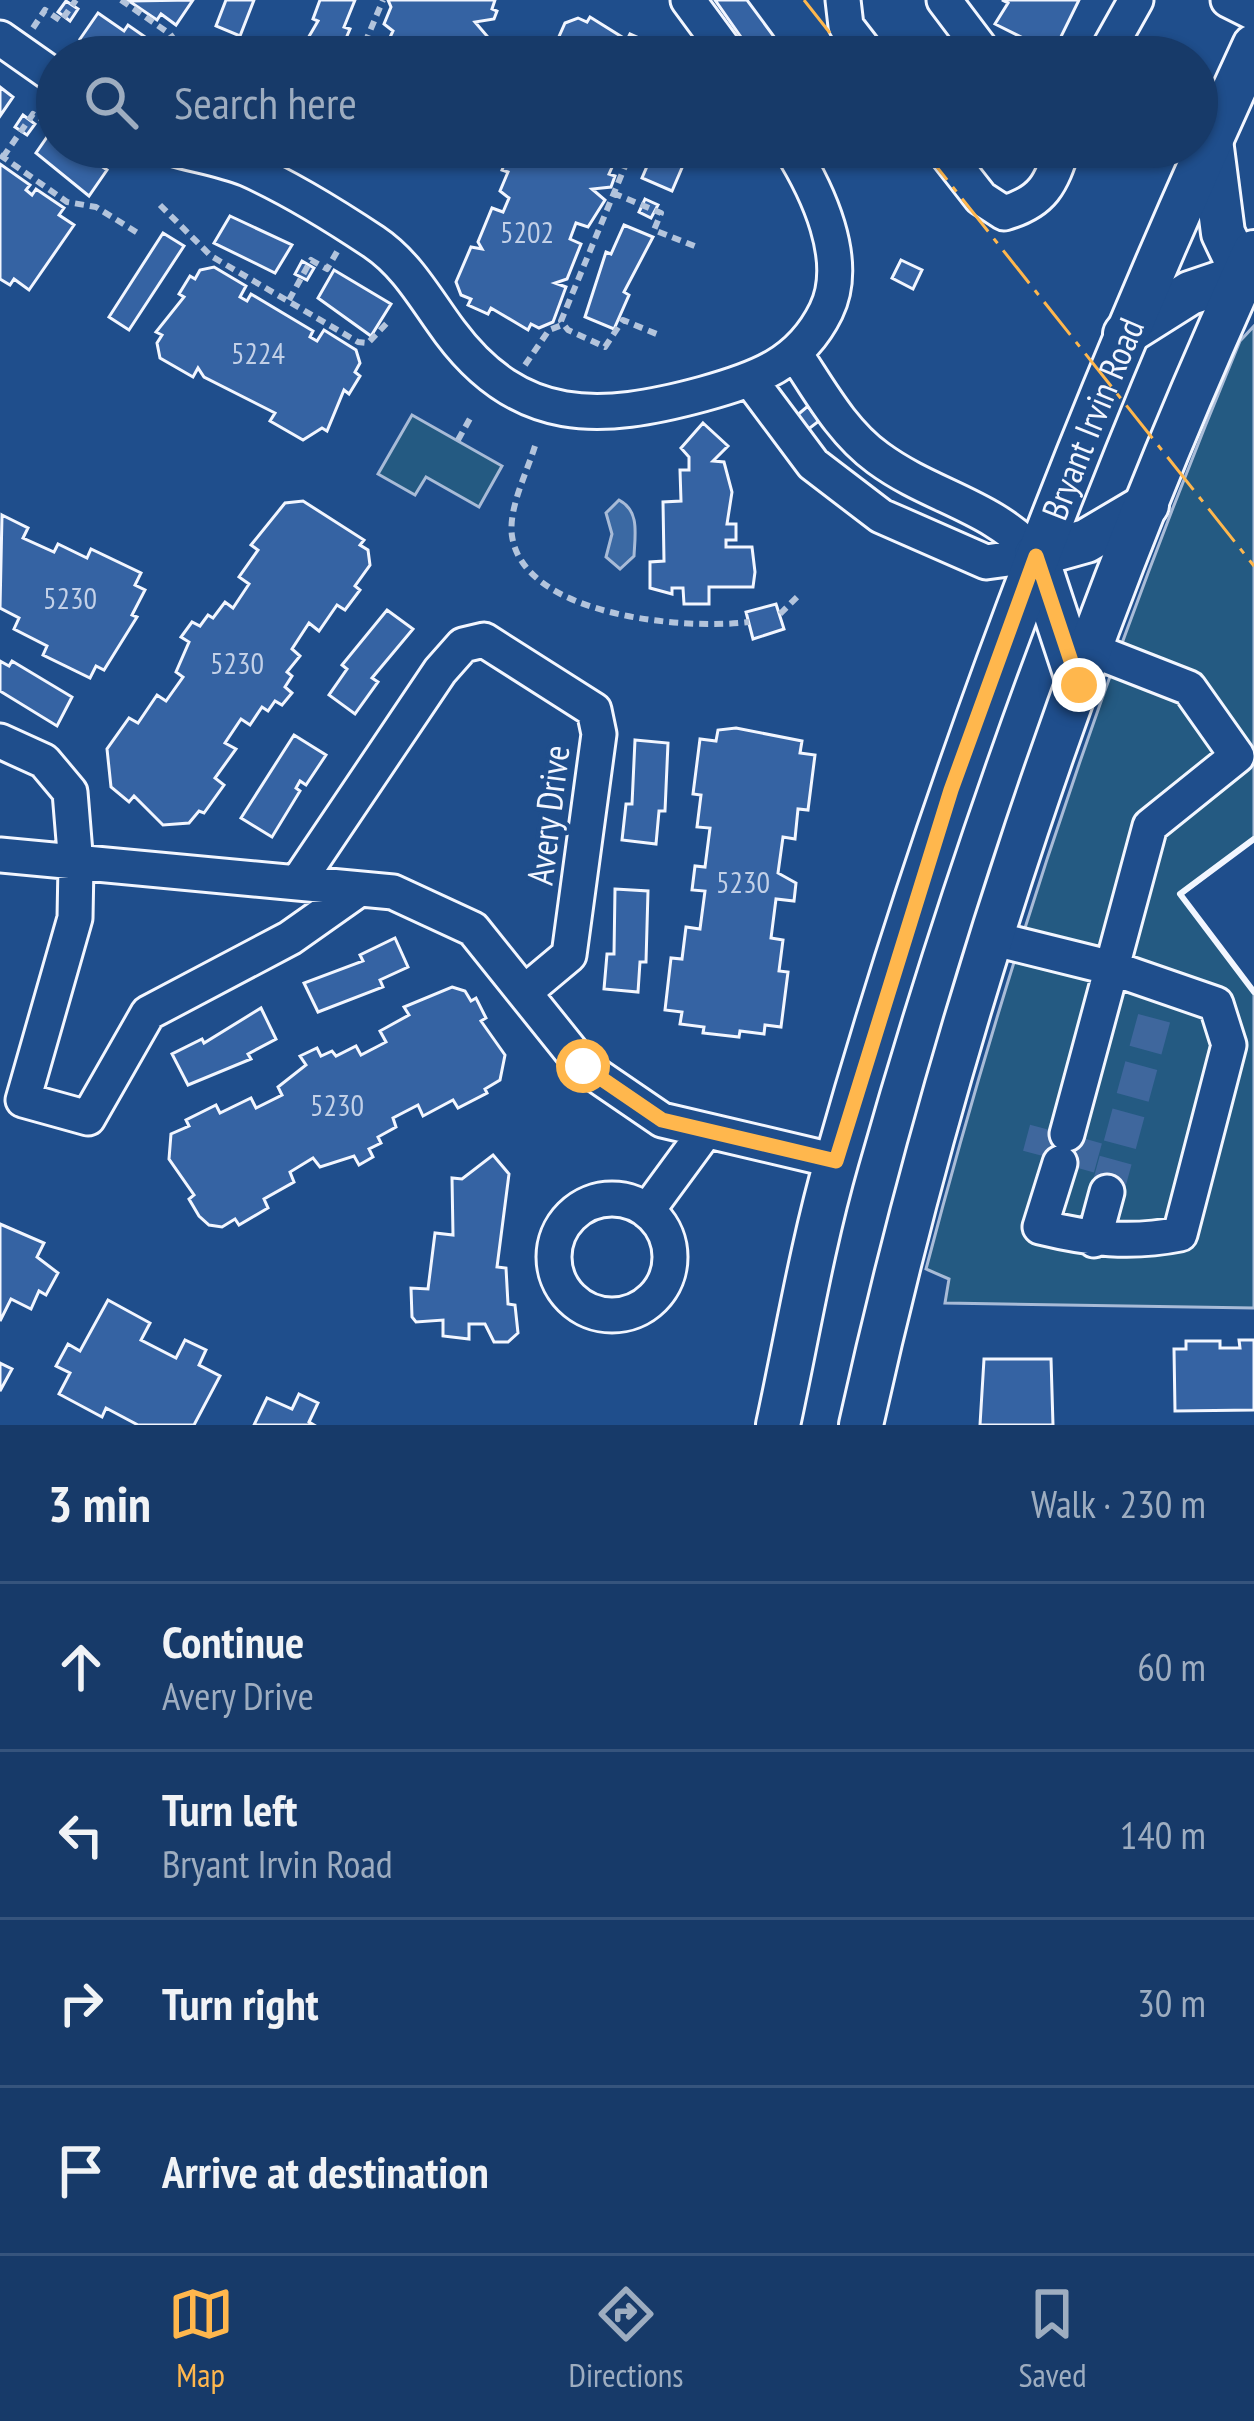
<!DOCTYPE html>
<meta charset="utf-8">
<style>
body{margin:0;font-family:"PT Sans Narrow",sans-serif;background:#20416f;color:#f1f3f6}
.stop{position:absolute;width:36px;height:36px;margin:-27px;border:9px solid #ffb74d;border-radius:50%;background:#fff}
.stop.end{background:#ffb74d;border-color:#fff;box-shadow:0 3px 12px #0008}
.list{margin:0;padding:0;list-style:none}
h2{display:flex;justify-content:space-between;align-items:center;height:156px;margin:0;padding:0 48px;font-size:51px}
h2 small{font-size:39px;font-weight:400;color:#9eadc0}
.list li{display:grid;grid-template-columns:78px 1fr auto;gap:36px;align-items:center;box-sizing:border-box;height:168px;padding:0 48px;border-top:3px solid #36547d}
.list b{display:block;font-size:45px;white-space:nowrap}
.list p{margin:0;font-size:39px;white-space:nowrap;color:#9eadc0}
.list em{font-size:39px;font-style:normal;color:#9eadc0}
.icon{flex:none;width:66px;height:66px;fill:none;stroke:currentColor;stroke-width:2;stroke-linecap:round;stroke-linejoin:round}
.map{position:relative;flex:none;width:1254px;height:1425px;overflow:hidden}
.search{position:absolute;background:#173a69;box-shadow:0 3px 9px #0004;left:36px;right:36px;top:36px;height:132px;display:flex;align-items:center;gap:30px;box-sizing:border-box;padding:0 42px;border-radius:66px;color:#9eadc0;font-size:45px}
.sheet{height:828px;background:#173a69}
nav{display:flex;justify-content:space-around;align-items:center;box-sizing:border-box;height:168px;border-top:3px solid #36547d;background:#173a69;font-size:33px;color:#9eadc0}
nav a{display:grid;justify-items:center;gap:6px}
nav .on{color:#ffb74d}
.map>svg:first-child{display:block}
</style>
<div class="map">
<svg width="1254" height="1425" viewBox="0 0 1254 1425">
<rect width="100%" height="100%" fill="#1f4e8c"/>
<!-- green -->
<path fill="#245a82" stroke="#a8bbd7" stroke-width="3" d="M1254 326V839L1181 895 1254 992V1308L945 1303 949 1279 926 1269C1009 952 1114 644 1240 341Z
M412 415 502 466 479 507 426 477 415 495 378 474Z"/>
<!-- water -->
<path fill="#3b69a3" stroke="#a8bbd7" stroke-width="3" d="M619 500C640 511 635 534 634 556L620 569 606 557 612 534 606 513Z"/>
<!-- building -->
<path fill="#3563a3" stroke="#f2f6ff" stroke-width="3" d="M193 0 176 25 161 14 157 20 129 1Z
M226 0H254L240 36 216 26Z
M320 0H355L344 27 350 29 338 57H297L318 21 313 19Z
M388 0H495L492 9 497 11 494 19 475 22 487 36 471 57H369L376 42 386 46 393 31 384 24 391 7Z
M715 0H747L789 57H755Z
M1002 0H1079L1053 53 995 24 1008 3Z
M66 1 78 9 70 21 58 12Z
M98 13 124 31 128 25 158 46 151 57H106L80 39Z
M590 17 627 40 630 34 648 42 646 46 658 57H550L565 23 578 18 587 22Z
M0 87 13 97 0 116Z
M23 115 35 124 27 135 15 127Z
M54 127 57 147H84L81 152 107 170 89 196 36 153Z
M370 147H444L439 160 425 154 421 163Z
M608 147 617 156 609 174 615 176 611 187 592 189 605 200 588 227 576 223 570 239 581 244 567 279 555 283 566 287 553 322 539 328 531 324 528 330 491 308 488 314 468 305 471 299 461 295 456 282 471 247 482 249 478 242 492 208 503 212 509 198 500 191 508 172 502 170 506 160 523 162 517 147Z
M685 147 682 154 687 156 672 191 642 178 654 150 649 147Z
M0 164 30 185 26 190 32 195 36 189 64 208 59 215 74 225 29 290 14 279 10 285 0 279Z
M645 199 658 205 651 218 639 212Z
M230 216 292 245 275 273 214 243Z
M624 225 653 237 624 292 629 295 614 329 585 317 606 252 611 254Z
M163 233 184 246 129 330 109 317Z
M901 260 922 270 913 289 892 278Z
M302 261 314 268 307 280 295 274Z
M214 267 246 286 240 297 247 301 251 294 313 331 310 337 317 341 324 330 356 350 360 363 355 372 360 376 349 394 344 390 327 431 322 428 303 440 270 421 275 413 204 377 198 368 193 377 160 358 157 343 162 335 156 332 184 297 179 294 190 276 195 279 200 270Z
M334 270 391 304 371 336 318 298Z
M808 406 819 421 806 431 795 417Z
M703 423 728 446 713 461 724 462 732 492 727 524H736V540H726V547H752L755 572 753 587H709V604H684L683 588H672V594L650 588V562L664 561 663 502 681 501 680 470H689V457L681 448Z
M303 501 364 540 360 545 368 550 370 565 355 586 360 590 345 610 337 605 319 631 309 623 292 649 300 656 287 672 292 676 285 687 292 693 282 705 275 701 268 711 262 707 250 725 241 719 225 743 236 749 215 778 224 785 204 813 199 811 189 823 163 825 134 796 129 802 111 787 107 749 129 718 138 723 157 695 166 701 183 677 176 672 189 642 181 637 192 622 200 626 208 615 213 618 225 602 233 608 249 584 239 577 258 550 251 545 285 503Z
M2 515 28 528 23 538 54 552 58 544 87 558 91 549 141 573 135 585 145 590 132 615 137 617 104 670 96 666 90 678 43 655 47 646 14 629 19 618 0 608Z
M776 604 784 629 753 639 746 612Z
M387 610 413 629 372 678 378 682 355 714 329 695 347 669 342 665Z
M0 661 9 666 12 661 72 697 57 726 0 691Z
M736 728 802 741 800 753 815 755 808 810 798 809 795 839 783 837 778 873 796 883 794 901 776 899 771 938 783 940 779 971 788 972 781 1027 765 1025 764 1034 740 1031 739 1037 703 1033 704 1027 680 1024 682 1012 665 1010 671 958 682 959 686 927 700 929 705 891 692 890 695 866 705 867 710 828 697 827 701 795 693 794 700 739 716 741 718 730Z
M294 735 326 755 306 785 300 781 296 788 300 791 272 837 241 818Z
M635 740 668 743 665 811H659L656 844 622 840 626 804H632Z
M615 889 648 891 646 962H640L638 992 604 989 607 954H614Z
M395 938 408 967 380 980 383 987 318 1012 304 983 363 961 360 955Z
M452 987 465 991 471 1001 476 998 486 1018 481 1021 505 1055 500 1080 485 1089 487 1093 458 1108 453 1100 423 1116 418 1105 393 1118 396 1127 378 1137 381 1143 369 1149 373 1157 359 1165 354 1156 320 1167 313 1158 290 1172 294 1182 264 1199 268 1208 239 1225 235 1219 222 1227 209 1225 199 1216 189 1199 194 1195 169 1159 171 1134 189 1126 186 1120 216 1105 220 1113 251 1098 256 1108 282 1095 278 1087 306 1065 300 1056 317 1048 321 1056 332 1051 336 1056 356 1046 361 1055 386 1042 380 1031 409 1015 404 1007Z
M261 1008 276 1039 248 1054 251 1059 188 1085 172 1054 202 1039 204 1043Z
M493 1155 509 1174 497 1267 506 1268 508 1304 515 1305 518 1333 508 1342H494L485 1324H469V1339L443 1336V1320L416 1322 412 1317 411 1288 428 1289 435 1233 453 1235 452 1178 462 1179Z
M0 1224 44 1243 37 1257 58 1273 46 1295 39 1291 31 1309 11 1299 0 1321Z
M108 1300 150 1323 141 1340 176 1358 185 1340 206 1350 199 1365 220 1376 194 1425H138L106 1408 102 1417 59 1394 70 1373 56 1366 68 1344 80 1351Z
M1239 1340H1254V1410L1175 1411 1174 1349H1186V1341H1220V1348H1240Z
M984 1359H1051L1053 1425H980Z
M0 1363 12 1369 0 1391Z
M299 1394 318 1403 309 1422 314 1425H254L267 1398 292 1409Z"/>
<g fill="none" stroke-linecap="round" stroke-linejoin="round">
<!-- minor-tunnel -->
<path stroke="#3f679d" stroke-width="33" stroke-dasharray="33 16" stroke-linecap="butt" d="M1039 1155 1046 1129
M1078 1168 1086 1139
M1107 1192 1158 1004"/>
<defs>
<path id="minor" d="M688 0 730 57
M843 0 846 26 870 57
M944 0 987 57
M1228 0 1254 13
M0 38 57 78
M1104 57 1136 0
M168 147C194 155 222 159 247 169 290 188 335 216 374 242 408 265 426 300 450 332 520 426 600 422 703 394 757 379 800 364 826 311 851 260 817 190 790 147
M941 147 981 198 1004 213C1043 202 1051 184 1063 147
M796 355C820 391 842 432 878 458 931 497 992 505 1036 555
M751 381 813 464 881 516 986 562 1036 555
M0 741 44 761 70 792 76 865 75 918 23 1100 88 1118 148 1013 290 938 358 890
M0 855 393 892 473 929 583 1066 662 1120 836 1161
M298 882 440 671 463 645 484 640 594 710 599 734 569 955 526 991
M995 939 1112 968 1216 1004 1229 1045 1180 1234C1130 1244 1089 1239 1040 1227L1060 1163
M1067 1134 1150 826 1237 756 1189 688 1092 650
M554 1257a58 58 0 1 1 116 0a58 58 0 1 1-116 0Z
M647 1211 705 1132
M1094 1240 1107 1192"/>
<g id="major">
<path d="M1125 334 1190 293 1243 275 1223 233 1211 140"/>
<path d="M1036 555 1079 685"/>
<path d="M1036 555 1086 541 1147 505"/>
<path id="s1" d="M778 1425C797 1337 812 1246 837 1159 945 776 1087 407 1254 46"/>
<path d="M861 1425C949 1027 1084 623 1254 252"/>
</g>
</defs>
<!-- minor casing -->
<use href="#minor" stroke="#f2f6ff" stroke-width="39"/>
<!-- major casing -->
<use href="#major" stroke="#f2f6ff" stroke-width="48"/>
<!-- path -->
<path stroke="#b3c4dc" stroke-width="6" stroke-dasharray="9 6" stroke-linecap="butt" d="M121 0 170 34 187 57
M33 28 45 10 61 21 76 0
M359 57 383 0
M633 147 561 321 568 330 605 347 623 320 659 335
M0 155 67 202 96 207 141 235
M3 157 33 114 49 124 57 113
M613 193 661 213 654 230 697 247
M160 205 211 256 358 342 368 343 387 323
M289 300 311 260 327 269 338 250
M525 365 549 330 562 325
M458 440 472 415
M535 446C527 472 508 509 512 536 524 617 686 630 749 622
M780 614 800 594"/>
<!-- minor -->
<use href="#minor" stroke="#1f4e8c" stroke-width="33"/>
<!-- major -->
<use href="#major" stroke="#1f4e8c" stroke-width="42"/>
<!-- wall -->
<path stroke="#f2f6ff" stroke-width="6" d="M1254 839 1180 894 1254 992"/>
<!-- power -->
<path stroke="#ffb74d" stroke-width="3" stroke-dasharray="42 9 6 9" stroke-linecap="butt" d="M804 0 849 57
M921 147 1254 566"/>
</g>
<g fill="none" stroke-linecap="round" stroke-linejoin="round">
<!-- route -->
<path stroke="#ffb74d" stroke-width="15" d="M583 1066 662 1120 836 1161 951 790 1036 556 1079 685"/>
</g>
<g text-anchor="middle" stroke-width="9" stroke-linejoin="round" paint-order="stroke">
<!-- number labels -->
<g font-size="30" fill="#c3d1e8">
<text x="527" y="243">5202</text>
<text x="258" y="364">5224</text>
<text x="70" y="609">5230</text>
<text x="237" y="674">5230</text>
<text x="743" y="893">5230</text>
<text x="337" y="1116">5230</text>
</g>
<!-- street labels -->
<g font-size="36" fill="#f2f6ff" stroke="#1f4e8c">
<text dy="13" stroke="none"><textPath href="#s1" startOffset="1056">Bryant Irvin Road</textPath></text>
<text transform="translate(548 815) rotate(-83)" y="13">Avery Drive</text>
</g>
</g>
</svg>
<div class="stop" style="left:583px;top:1066px"></div>
<div class="stop end" style="left:1079px;top:685px"></div>
<div class="search"><svg class="icon" aria-label="search" viewBox="0 0 24 24"><circle cx="10" cy="10" r="6"/><path d="M15 15l6 6"/></svg>Search here</div>
</div>
<section class="sheet">
<h2>3 min<small>Walk · 230 m</small></h2>
<ul class="list">
<li><svg class="icon" aria-label="ahead" viewBox="0 0 24 24"><path d="M12 20V5M6 11l6-6 6 6"/></svg><div><b>Continue</b><p>Avery Drive</p></div><em>60 m</em></li>
<li><svg class="icon" aria-label="left" viewBox="0 0 24 24"><path d="M17 20v-9H6M10 6l-5 5 5 5"/></svg><div><b>Turn left</b><p>Bryant Irvin Road</p></div><em>140 m</em></li>
<li><svg class="icon" aria-label="right" viewBox="0 0 24 24"><path d="M7 20v-9h11M14 6l5 5-5 5"/></svg><div><b>Turn right</b></div><em>30 m</em></li>
<li><svg class="icon" aria-label="arrive" viewBox="0 0 24 24"><path d="M6 21V4h12l-3 4 3 4H6"/></svg><div><b>Arrive at destination</b></div></li>
</ul>
</section>
<nav>
<a class="on"><svg class="icon" aria-label="map" viewBox="0 0 24 24"><path d="M3 6l6-2 6 2 6-2v14l-6 2-6-2-6 2zM9 4v14M15 6v14"/></svg>Map</a>
<a><svg class="icon" aria-label="directions" viewBox="0 0 24 24"><path d="M12 3l9 9-9 9-9-9zM9 14v-3h6M13 9l2 2-2 2"/></svg>Directions</a>
<a><svg class="icon" aria-label="saved" viewBox="0 0 24 24"><path d="M7 4h10v16l-5-4-5 4z"/></svg>Saved</a>
</nav>
